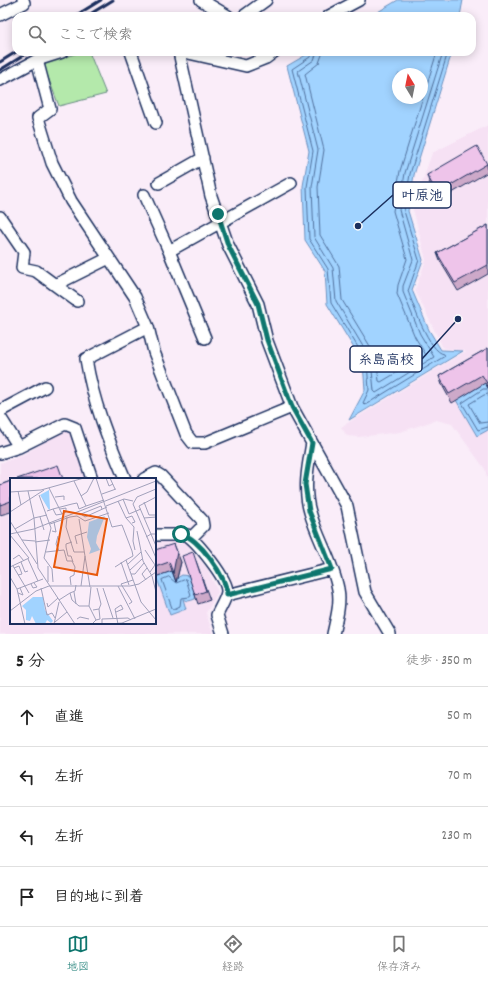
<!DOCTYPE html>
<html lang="ja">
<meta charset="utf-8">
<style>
body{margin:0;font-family:Dekko,"Klee One",sans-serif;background:#f2f2f2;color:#222}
.compass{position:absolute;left:392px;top:68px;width:36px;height:36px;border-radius:50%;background:#fff;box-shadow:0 2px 10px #0003;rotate:350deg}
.stop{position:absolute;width:12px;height:12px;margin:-9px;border:3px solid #0f766e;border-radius:50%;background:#fff}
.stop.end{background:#0f766e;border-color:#fff;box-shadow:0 1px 4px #0008}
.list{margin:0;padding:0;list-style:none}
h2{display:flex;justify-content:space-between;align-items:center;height:52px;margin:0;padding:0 16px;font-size:17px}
h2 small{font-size:13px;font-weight:400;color:#767676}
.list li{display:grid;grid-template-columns:26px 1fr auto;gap:12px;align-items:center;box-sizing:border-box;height:60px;padding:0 16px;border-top:1px solid #e0e0e0}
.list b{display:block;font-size:15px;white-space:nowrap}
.list em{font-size:13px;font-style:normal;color:#767676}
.icon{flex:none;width:22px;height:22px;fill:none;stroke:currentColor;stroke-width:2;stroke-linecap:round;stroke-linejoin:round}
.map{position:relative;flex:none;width:488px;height:634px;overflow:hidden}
.search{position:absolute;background:#fff;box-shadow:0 2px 10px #0003;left:12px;right:12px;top:12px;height:44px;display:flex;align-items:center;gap:10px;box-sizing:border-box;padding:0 14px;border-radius:12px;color:#767676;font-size:15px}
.sheet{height:292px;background:#fff}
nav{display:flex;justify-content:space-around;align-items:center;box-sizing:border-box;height:56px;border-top:1px solid #e0e0e0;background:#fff;font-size:11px;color:#767676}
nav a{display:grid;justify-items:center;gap:2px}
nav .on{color:#0f766e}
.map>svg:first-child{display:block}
</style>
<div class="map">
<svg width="488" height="634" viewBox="0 0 488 634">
<rect width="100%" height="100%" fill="#faedf9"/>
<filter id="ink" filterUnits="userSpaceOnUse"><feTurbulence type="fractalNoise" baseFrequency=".025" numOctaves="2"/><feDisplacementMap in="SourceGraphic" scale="8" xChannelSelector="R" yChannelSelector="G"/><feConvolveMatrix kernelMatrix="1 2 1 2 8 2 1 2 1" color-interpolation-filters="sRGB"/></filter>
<g filter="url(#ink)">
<!-- built -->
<path fill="#f6e1f4" d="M488 125V482L485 469 452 424 436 420 400 432 359 437 347 436 341 427 466 351 443 348 415 290 426 260 413 209 432 153Z
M64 431 70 433 86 479H11V623H155V543L178 540 187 544 208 570 218 592 206 613 213 634H0V463L21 456Z"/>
<!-- green -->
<path fill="#b4e9ab" stroke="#688c84" d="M81 52H89L106 94 59 106 43 64Z"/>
<!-- water -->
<path fill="#a1d3ff" stroke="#6b91bf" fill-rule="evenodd" d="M398 0H463L460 16H371Z
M311 52H452L414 175 408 211 423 260 412 290 429 330 441 350 463 351 349 420 365 390 363 363 327 304 325 271 305 240 303 186 309 151 287 66ZM398 74H422V98H398Z
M485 383 488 388V430L477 436 456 400Z
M172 571 177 581V578L182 575 189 576 196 596 195 599C190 601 187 602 183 599L186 609 170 615 156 576Z"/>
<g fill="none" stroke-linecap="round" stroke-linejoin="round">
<!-- shore -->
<path stroke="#51719e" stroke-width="1" d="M312 52 310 57 292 69 313 151 307 187 309 239 328 269 331 303 367 362 369 390 363 403 365 405 445 356 444 354C429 352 413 304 408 291L419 260 404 211 410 174 448 52
M317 52 314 60 298 71 318 150 312 187 314 237 333 268 336 301 371 360 374 391 376 393 434 357 420 334 403 292V286L413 260 399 210 405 173 443 52
M323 52 319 63 305 74 324 150 318 187 320 235 339 266 342 300 376 356 379 381 381 382 426 355 415 337 397 294 398 285 407 259 393 211 400 171 437 52
M488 389H483L462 403 478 430 488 427
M488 394 484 395 469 404 480 423 488 422
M169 577 176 583 186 579 191 595 190 597 181 598 180 606 174 609 172 608 162 580Z"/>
<defs>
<path id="minor" d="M201 0 228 16
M0 15 24 3 23 0
M244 16 266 0
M329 16 359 0
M131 52 156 123
M179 52 211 196 228 245 258 304 267 341 292 407 347 506 365 592 390 634
M184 52 246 66 266 58 274 52
M37 60 50 109 38 118 52 163 71 201 135 297 148 327 154 352 186 434 193 443H205L292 407
M0 80 37 60 62 52
M159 183 203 158
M144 195 169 251
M0 217 24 252 22 268 36 271 55 285
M77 301 55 285 109 258
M205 338 169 251 291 183
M0 411 45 387
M0 417 19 447
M312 443C308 466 303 489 310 512 317 538 333 562 338 589 341 603 336 620 333 634
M0 453 19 447 65 424 75 428 92 479
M125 479C108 439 93 402 86 359L148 327
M144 479 156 473 161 476 202 520 203 526 191 538
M155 535H187C197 542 228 579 227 592 226 599 220 608 217 615L223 634
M227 595 332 569"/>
</defs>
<!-- minor casing -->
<use href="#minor" stroke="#1b2f5e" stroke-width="14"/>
<!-- minor -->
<use href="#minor" stroke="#fff" stroke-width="11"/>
<!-- rail -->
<path stroke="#1b2f5e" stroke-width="3" d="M75 16 101 0
M87 16 113 0
M0 62 16 52
M0 70 29 52"/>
</g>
<!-- wall -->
<path fill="#cda9c9" stroke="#1b2f5e" d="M487 164 488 172 440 200 429 182 427 175Z
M488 225V274L458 291 440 261 437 253Z
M488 348V388L485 383 452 403 442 385 439 376Z
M11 481V512L0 515V485Z
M155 550 181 562 176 582 172 571 155 577Z
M196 561 210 600 198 604 195 595Z"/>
<!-- shaded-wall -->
<path fill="#a789a4" stroke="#1b2f5e" d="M174 544 181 562 176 582 173 573Z"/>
<!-- building -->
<path fill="#eec4ea" stroke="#1b2f5e" d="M477 146 487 164 437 193 427 175Z
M488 225V265L455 283 437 253Z
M488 348V385L482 375 449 394 439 376Z
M58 465 63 479H17Z
M11 481V501L0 505V485Z
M174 544 177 552 173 573 169 562 155 567V550Z
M193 552 206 591 195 595 182 556Z"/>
</g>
<g fill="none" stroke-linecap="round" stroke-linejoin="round" filter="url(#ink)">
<!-- route -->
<path stroke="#0f766e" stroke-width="5" d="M181 534C197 536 228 578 227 595L332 569 309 511 305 484 312 443 292 407 267 340 258 304 228 245 218 214"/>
</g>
<!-- overview -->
<g transform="translate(10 478)">
<rect width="146" height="146" fill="#faedf9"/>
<path d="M39 12 40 31 39 32 30 17ZM95 38 87 58 86 65 90 72 79 76 81 71 77 59 79 44ZM23 119H33L35 132 43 143 41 145 37 142 35 146H26L22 138 20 143 16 142V132L12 128Z" fill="#a1d3ff"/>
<path fill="none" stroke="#a1a1bb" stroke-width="1" d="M86 0 102 49 112 47 122 73 123 78 116 82 131 124 146 142M96 0 99 8 103 6M100 0 105 11M146 11 127 19 123 26 146 80M8 13 11 27M18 13 24 40 28 90 65 146M0 14 31 12 74 0M92 16 106 11M29 17 41 50 34 80 42 91 43 104M71 18 77 14 84 0M45 19 54 18V22M146 19 129 28 141 56H146M113 21 119 36 131 31M108 23 116 40 124 49 123 63 125 72M134 24 139 37H146M76 28 94 22M96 28 114 21 123 23M43 31 62 26 67 25 69 31 76 28 64 3M50 31 56 30V34L52 36M92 31 91 28 71 36 75 39 97 29M37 33 43 31 46 37 52 36 39 10M0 34 34 12M30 39 34 52M57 39 56 49 64 74H74M116 40 122 38 125 44 122 45M134 40 146 39M69 41 80 109M0 43 27 86M40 46 60 39 67 38 75 43 99 35M5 51 24 40 37 37M42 53 46 54 44 44M127 53 133 83 142 98 146 114M0 56 24 51 146 3M0 57 19 80M48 58 46 66 49 73M136 59 141 56 146 68M12 62 25 63M25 64 40 62M62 64 56 66V69L58 78H61L63 84M67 66 65 58 77 54M135 72 145 87 140 94M36 74 54 72 57 83H62L65 89 64 97 60 99 61 107M3 81 9 77 14 83M18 81 28 103M11 84 15 94 18 93M111 84 119 107M118 86 131 74M3 88 19 115M0 89 19 80M105 89 116 82M4 90 9 88 12 96 8 97M120 92 132 81M121 96H125L134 85M0 99 7 111 15 146M136 102 132 96 137 90M38 104V88M21 106 23 110 27 109 24 105M66 107 65 113 60 115 62 122 69 128H79M71 108 75 78M108 108 125 141M81 109 79 128 86 142 82 146M31 110 37 137 42 135 45 140M93 110 103 140M7 111 33 101M64 114 66 126M8 115 13 117 10 110M49 122 60 115M37 125 38 129 48 120M119 126 122 124 111 106 123 102M83 132 89 131 91 126 87 110M0 133 26 113 39 108H120L129 106 146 94M106 134 113 131 111 127 105 131 108 146M67 141 70 139 79 141M86 142 90 141 89 131M45 144 57 134M44 146 49 124M92 146V141L118 140 121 142M100 146 112 145 146 131"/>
<path fill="#e8590c" fill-opacity="0.15" stroke="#e8590c" stroke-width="2" d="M54 33 97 41 87 97 44 89Z"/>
<rect width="146" height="146" fill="none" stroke="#1b2f5e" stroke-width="2"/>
</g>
<!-- callouts -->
<path fill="none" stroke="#1b2f5e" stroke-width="1.5" d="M358 226L393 195M458 319L422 359"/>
<g fill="#1b2f5e" stroke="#fff" stroke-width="1.5">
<circle cx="358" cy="226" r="4"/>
<circle cx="458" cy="319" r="4"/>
</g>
<g fill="#fff" stroke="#1b2f5e" stroke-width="1.5">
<rect x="393" y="182" width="58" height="26" rx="4"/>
<rect x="350" y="346" width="72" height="26" rx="4"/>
</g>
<g font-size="14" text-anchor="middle" font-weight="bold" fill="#1b2f5e">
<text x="422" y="200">叶原池</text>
<text x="386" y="364">糸島高校</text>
</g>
</svg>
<svg class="compass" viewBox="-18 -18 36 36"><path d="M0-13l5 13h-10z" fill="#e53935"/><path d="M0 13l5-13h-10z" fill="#767676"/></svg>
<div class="stop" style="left:181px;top:534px"></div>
<div class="stop end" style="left:218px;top:214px"></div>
<div class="search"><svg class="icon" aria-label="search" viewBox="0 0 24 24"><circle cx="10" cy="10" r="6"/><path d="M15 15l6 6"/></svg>ここで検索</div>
</div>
<section class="sheet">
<h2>5 分<small>徒歩 · 350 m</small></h2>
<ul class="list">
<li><svg class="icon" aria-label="ahead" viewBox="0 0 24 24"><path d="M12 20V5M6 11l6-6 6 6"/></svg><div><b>直進</b></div><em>50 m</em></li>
<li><svg class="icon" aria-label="left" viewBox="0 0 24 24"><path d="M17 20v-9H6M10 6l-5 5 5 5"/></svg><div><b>左折</b></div><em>70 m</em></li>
<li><svg class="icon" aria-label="left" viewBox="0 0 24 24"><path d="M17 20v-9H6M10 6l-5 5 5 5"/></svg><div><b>左折</b></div><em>230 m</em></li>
<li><svg class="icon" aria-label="arrive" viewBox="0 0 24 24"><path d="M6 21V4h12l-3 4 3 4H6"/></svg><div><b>目的地に到着</b></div></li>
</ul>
</section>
<nav>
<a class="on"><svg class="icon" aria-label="map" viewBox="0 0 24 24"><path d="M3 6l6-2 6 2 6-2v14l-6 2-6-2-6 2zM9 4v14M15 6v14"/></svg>地図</a>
<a><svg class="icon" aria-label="directions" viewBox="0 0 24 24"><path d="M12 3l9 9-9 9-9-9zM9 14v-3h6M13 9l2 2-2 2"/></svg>経路</a>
<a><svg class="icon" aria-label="saved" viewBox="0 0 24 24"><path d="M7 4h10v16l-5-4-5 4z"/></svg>保存済み</a>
</nav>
